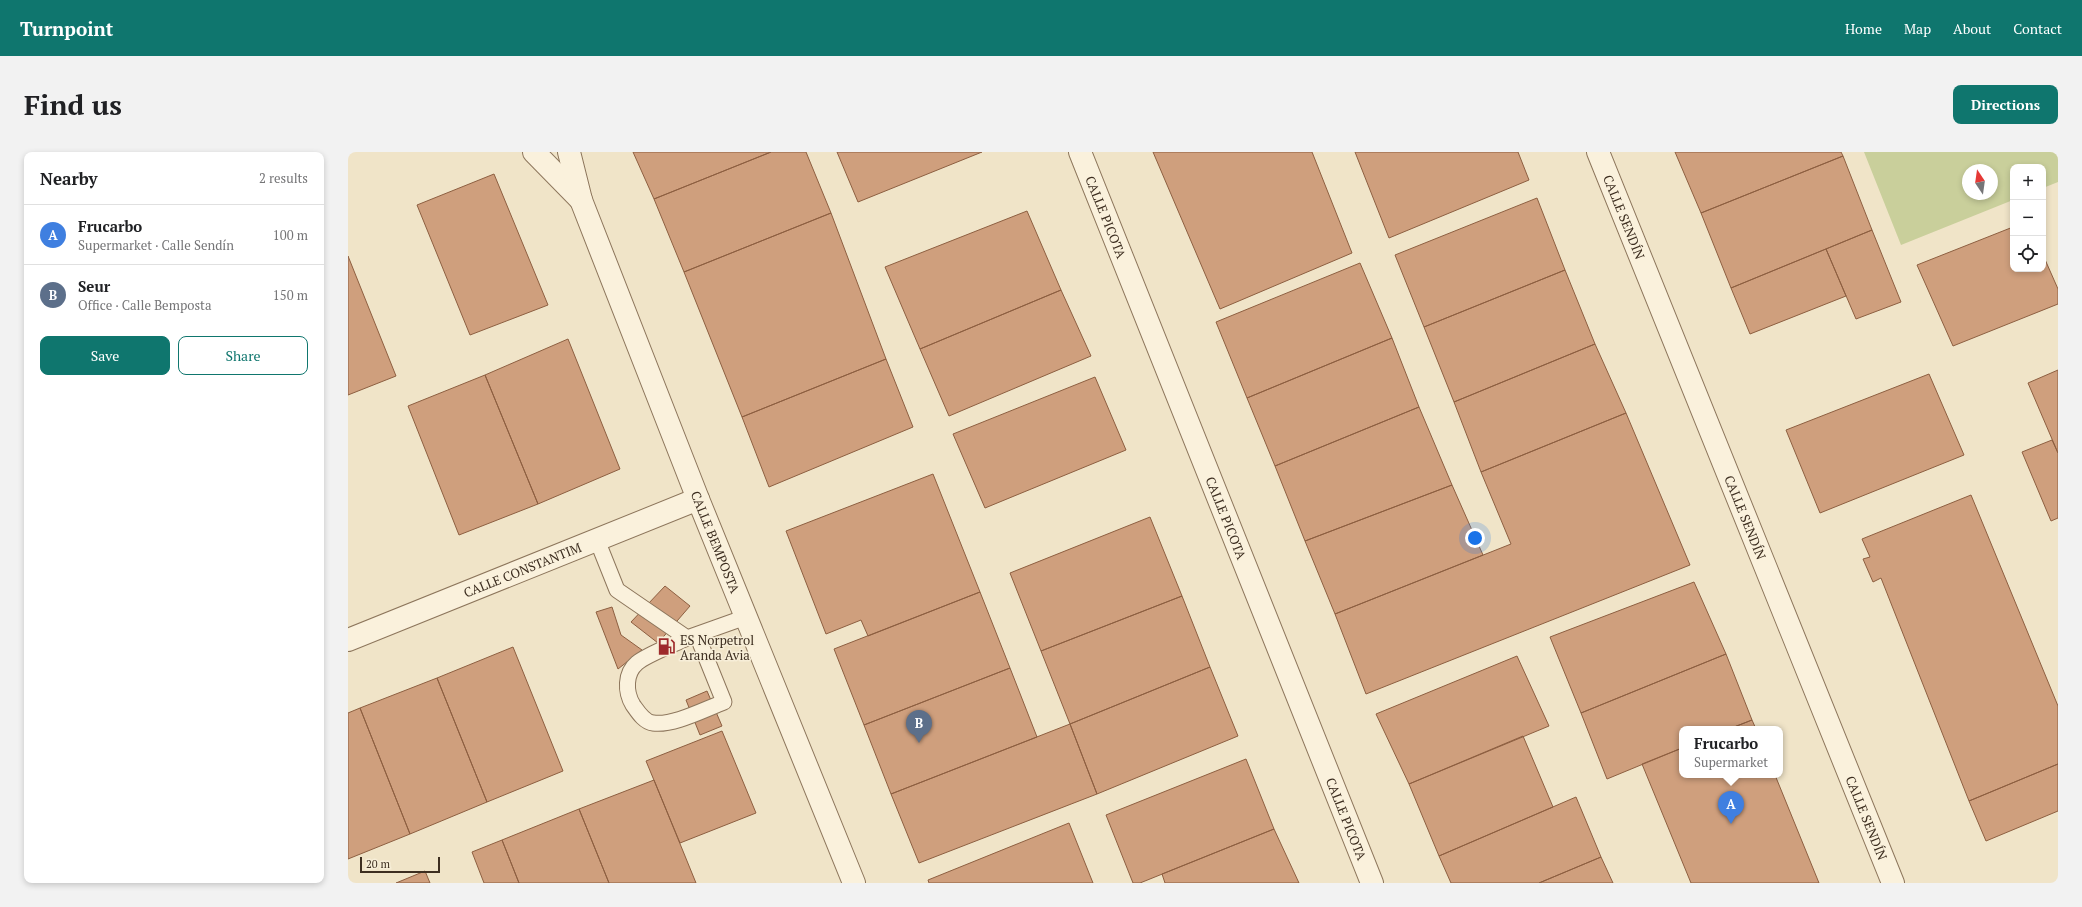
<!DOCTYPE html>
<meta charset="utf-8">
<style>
body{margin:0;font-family:"PT Serif",serif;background:#f2f2f2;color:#202124}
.controls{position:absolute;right:12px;top:12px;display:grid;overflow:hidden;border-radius:8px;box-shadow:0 2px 6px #0003}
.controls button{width:36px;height:36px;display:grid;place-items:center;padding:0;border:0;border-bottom:1px solid #e0e0e0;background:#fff;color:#202124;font:20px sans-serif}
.compass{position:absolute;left:1614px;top:12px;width:36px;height:36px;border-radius:50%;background:#fff;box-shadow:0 2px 6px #0003;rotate:347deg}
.scale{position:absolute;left:12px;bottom:10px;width:80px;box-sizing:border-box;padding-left:4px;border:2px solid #3d2e20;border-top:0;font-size:11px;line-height:14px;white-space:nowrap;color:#3d2e20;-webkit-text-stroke:3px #f7eed8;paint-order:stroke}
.you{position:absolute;left:1127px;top:386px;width:14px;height:14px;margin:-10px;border:3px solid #fff;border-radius:50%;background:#1a73e8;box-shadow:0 0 0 6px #1a73e833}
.badge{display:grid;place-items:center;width:26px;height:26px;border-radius:50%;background:#0f766e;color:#fff;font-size:13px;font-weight:700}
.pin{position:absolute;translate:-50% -33px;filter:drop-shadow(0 1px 2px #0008)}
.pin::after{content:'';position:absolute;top:21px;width:14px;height:12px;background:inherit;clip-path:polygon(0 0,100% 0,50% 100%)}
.popup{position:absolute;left:1331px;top:574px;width:104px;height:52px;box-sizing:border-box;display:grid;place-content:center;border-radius:8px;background:#fff;filter:drop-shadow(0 1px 3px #0005);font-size:13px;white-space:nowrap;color:#757577}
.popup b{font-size:15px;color:#202124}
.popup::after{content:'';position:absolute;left:50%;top:100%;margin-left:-8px;border:8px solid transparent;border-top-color:#fff}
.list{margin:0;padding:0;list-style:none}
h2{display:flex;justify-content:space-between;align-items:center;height:52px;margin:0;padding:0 16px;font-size:17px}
h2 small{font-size:13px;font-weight:400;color:#757577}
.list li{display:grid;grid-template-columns:26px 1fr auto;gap:12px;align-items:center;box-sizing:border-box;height:60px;padding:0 16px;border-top:1px solid #e0e0e0}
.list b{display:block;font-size:15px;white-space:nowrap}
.list p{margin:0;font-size:13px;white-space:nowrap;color:#757577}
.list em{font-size:13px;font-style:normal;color:#757577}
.actions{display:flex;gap:8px;padding:12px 16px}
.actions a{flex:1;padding:9px 0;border:1px solid #0f766e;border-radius:8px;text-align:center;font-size:14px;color:#0f766e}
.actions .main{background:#0f766e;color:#fff}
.icon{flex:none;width:22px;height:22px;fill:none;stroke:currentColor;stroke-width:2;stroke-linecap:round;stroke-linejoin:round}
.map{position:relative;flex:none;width:1710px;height:731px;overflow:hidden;border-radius:8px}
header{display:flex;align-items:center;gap:24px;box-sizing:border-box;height:56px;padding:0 20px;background:#0f766e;color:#fff}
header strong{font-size:19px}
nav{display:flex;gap:22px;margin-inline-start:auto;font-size:14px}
.intro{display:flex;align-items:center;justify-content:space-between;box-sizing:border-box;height:96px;padding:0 24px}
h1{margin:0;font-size:28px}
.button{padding:10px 18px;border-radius:8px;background:#0f766e;color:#fff;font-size:14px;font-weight:700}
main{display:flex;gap:24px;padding:0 24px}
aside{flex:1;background:#fff;border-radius:8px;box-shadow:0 2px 6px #0003}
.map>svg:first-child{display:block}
</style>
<header>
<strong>Turnpoint</strong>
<nav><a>Home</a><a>Map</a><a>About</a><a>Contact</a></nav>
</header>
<div class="intro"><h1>Find us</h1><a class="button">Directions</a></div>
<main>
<aside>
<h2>Nearby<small>2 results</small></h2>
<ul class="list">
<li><span class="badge" style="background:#3f7fe0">A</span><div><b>Frucarbo</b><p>Supermarket · Calle Sendín</p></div><em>100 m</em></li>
<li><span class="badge" style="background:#5c6f8a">B</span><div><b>Seur</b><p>Office · Calle Bemposta</p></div><em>150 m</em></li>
</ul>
<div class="actions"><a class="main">Save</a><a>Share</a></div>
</aside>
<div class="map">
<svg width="1710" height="731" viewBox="0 0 1710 731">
<rect width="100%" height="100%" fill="#f0e4c8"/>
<!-- green -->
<path fill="#c9cf9b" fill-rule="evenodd" d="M1516 0H1710V30L1695 36V15H1665V48L1553 93ZM1620 18H1644V42H1620Z"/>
<!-- building -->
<path fill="#cf9f7d" stroke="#8d5f41" d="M285 0H423L306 47Z
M423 0H458L483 61 336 120 306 47Z
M489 0H634L510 50Z
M805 0H964L1004 101 872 157Z
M1007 0H1170L1181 28 1041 86Z
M1327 0H1493L1495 4 1353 61Z
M1495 4 1524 78 1383 136 1353 61Z
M146 22 200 153 122 183 69 53Z
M1189 46 1217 118 1076 175 1047 103Z
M679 59 713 138 572 197 537 115Z
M483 61 538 207 394 265 336 120Z
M1665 75V117H1695V103L1710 137V152L1605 194 1569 113Z
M1524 78 1553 150 1508 167 1478 97Z
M1478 97 1498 144 1402 182 1383 136Z
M0 104 48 224 0 243Z
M1012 111 1044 186 899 246 868 170Z
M1217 118 1247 192 1106 250 1076 175Z
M713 138 743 204 601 264 572 197Z
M1044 186 1071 255 927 314 899 246Z
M220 187 272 317 190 352 137 223Z
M1247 192 1278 261 1133 320 1106 250Z
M538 207 565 275 421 335 394 265Z
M1710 218V301L1680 231Z
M1581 222 1616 303 1472 361 1438 278Z
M137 223 190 352 111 383 60 254Z
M747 225 778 298 637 356 605 282Z
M1071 255 1104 333 957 389 927 314Z
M1278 261 1342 413 1018 542 987 462 1163 392 1133 320Z
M1704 288 1710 301V366L1703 369 1674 300Z
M585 322 632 440 520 484 513 468 478 482 438 379Z
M1104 333 1135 403 987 462 957 389Z
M1623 343 1710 554V612L1621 649 1533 426 1525 430 1515 407 1522 405 1514 387Z
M802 365 834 444 693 499 662 421Z
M1346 430 1378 502 1233 561 1202 485Z
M317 434 342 454 310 491 283 470Z
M632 440 662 516 516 573 486 497Z
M834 444 862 515 722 572 693 499Z
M264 455 273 483 294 498 270 517 248 460Z
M165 495 215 619 139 650 89 526Z
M1378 502 1404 568 1381 577H1334V596L1259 627 1233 561Z
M1169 504 1201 574 1061 632 1028 562Z
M862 515 890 584 749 642 722 572Z
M662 516 689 585 543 642 516 573Z
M89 526 139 650 62 682 12 556Z
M359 539 374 574 352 583 338 548Z
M12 556 62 682 0 707V561Z
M1404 568 1408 577H1381Z
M722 572 749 642 571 711 543 642Z
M374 579 408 661 332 691 298 609Z
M1175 584 1205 655 1091 704 1061 632Z
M1334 596V623H1427L1471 731H1343L1294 612Z
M898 607 926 677 792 731H785L758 663Z
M1710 612V659L1638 689 1621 649Z
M306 628 348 731H261L231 657Z
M1228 645 1253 705 1191 731H1103L1091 704Z
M231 657 261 731H171L154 688Z
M721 671 745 731H581L580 728Z
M926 677 951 731H817L814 722Z
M154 688 171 731H136L124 700Z
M1253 705 1265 731H1191Z
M77 719 82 731H48Z"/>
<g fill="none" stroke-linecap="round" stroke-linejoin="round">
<defs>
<path id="service" d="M249 388 269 438 339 486 398 465
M339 486C327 492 298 503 289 511 277 521 277 540 285 553 290 560 296 570 305 571 325 574 357 557 376 550L349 483"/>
<g id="minor">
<path d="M186 0 233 48"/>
<path id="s1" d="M221 0 233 48 350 347 506 731"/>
<path id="s2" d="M732 0 1024 731"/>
<path id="s3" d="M1250 0 1545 731"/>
<path id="s4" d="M0 488 350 347"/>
</g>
</defs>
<!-- service casing -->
<use href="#service" stroke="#8d765c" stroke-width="17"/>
<!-- minor casing -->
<use href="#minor" stroke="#8d765c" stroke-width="24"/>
<!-- service -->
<use href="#service" stroke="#faf1dc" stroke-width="15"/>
<!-- minor -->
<use href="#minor" stroke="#faf1dc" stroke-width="22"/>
</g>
<!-- icons -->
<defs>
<symbol id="fuel-bare" viewBox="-9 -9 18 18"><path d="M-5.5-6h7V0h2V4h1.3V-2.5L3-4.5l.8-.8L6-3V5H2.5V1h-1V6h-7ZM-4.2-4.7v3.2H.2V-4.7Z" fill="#9e2a2b" stroke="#f7eed8" stroke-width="2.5" paint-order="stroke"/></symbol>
</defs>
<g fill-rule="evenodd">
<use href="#fuel-bare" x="306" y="482" width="25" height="25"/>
</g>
<g text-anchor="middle" stroke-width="3" stroke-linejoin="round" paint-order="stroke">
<!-- street labels -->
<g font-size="13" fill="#3d2e20" stroke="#f7eed8">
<text dy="5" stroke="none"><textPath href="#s2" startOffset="70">CALLE PICOTA</textPath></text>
<text dy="5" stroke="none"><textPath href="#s3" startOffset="70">CALLE SENDÍN</textPath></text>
<text dy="5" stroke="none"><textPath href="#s2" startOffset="394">CALLE PICOTA</textPath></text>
<text dy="5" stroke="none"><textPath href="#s3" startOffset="394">CALLE SENDÍN</textPath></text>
<text dy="5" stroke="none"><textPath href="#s1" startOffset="417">CALLE BEMPOSTA</textPath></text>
<text dy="5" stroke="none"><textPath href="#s4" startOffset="188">CALLE CONSTANTIM</textPath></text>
<text dy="5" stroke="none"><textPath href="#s2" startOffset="718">CALLE PICOTA</textPath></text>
<text dy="5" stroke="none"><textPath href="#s3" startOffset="718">CALLE SENDÍN</textPath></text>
</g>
<!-- poi labels -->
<g font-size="13" fill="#3d2e20" stroke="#f7eed8" text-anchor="start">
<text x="332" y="493">ES Norpetrol<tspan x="332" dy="15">Aranda Avia</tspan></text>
</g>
</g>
</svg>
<div class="controls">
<button>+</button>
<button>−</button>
<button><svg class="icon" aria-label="locate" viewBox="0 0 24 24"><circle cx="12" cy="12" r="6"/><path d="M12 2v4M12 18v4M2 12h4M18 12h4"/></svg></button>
</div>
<svg class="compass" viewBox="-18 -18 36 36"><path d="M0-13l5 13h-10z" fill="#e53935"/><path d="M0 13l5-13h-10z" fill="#757577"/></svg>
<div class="scale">20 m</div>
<div class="you"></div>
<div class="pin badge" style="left:1383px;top:672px;background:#3f7fe0">A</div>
<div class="popup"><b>Frucarbo</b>Supermarket</div>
<div class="pin badge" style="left:571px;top:591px;background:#5c6f8a">B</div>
</div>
</main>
